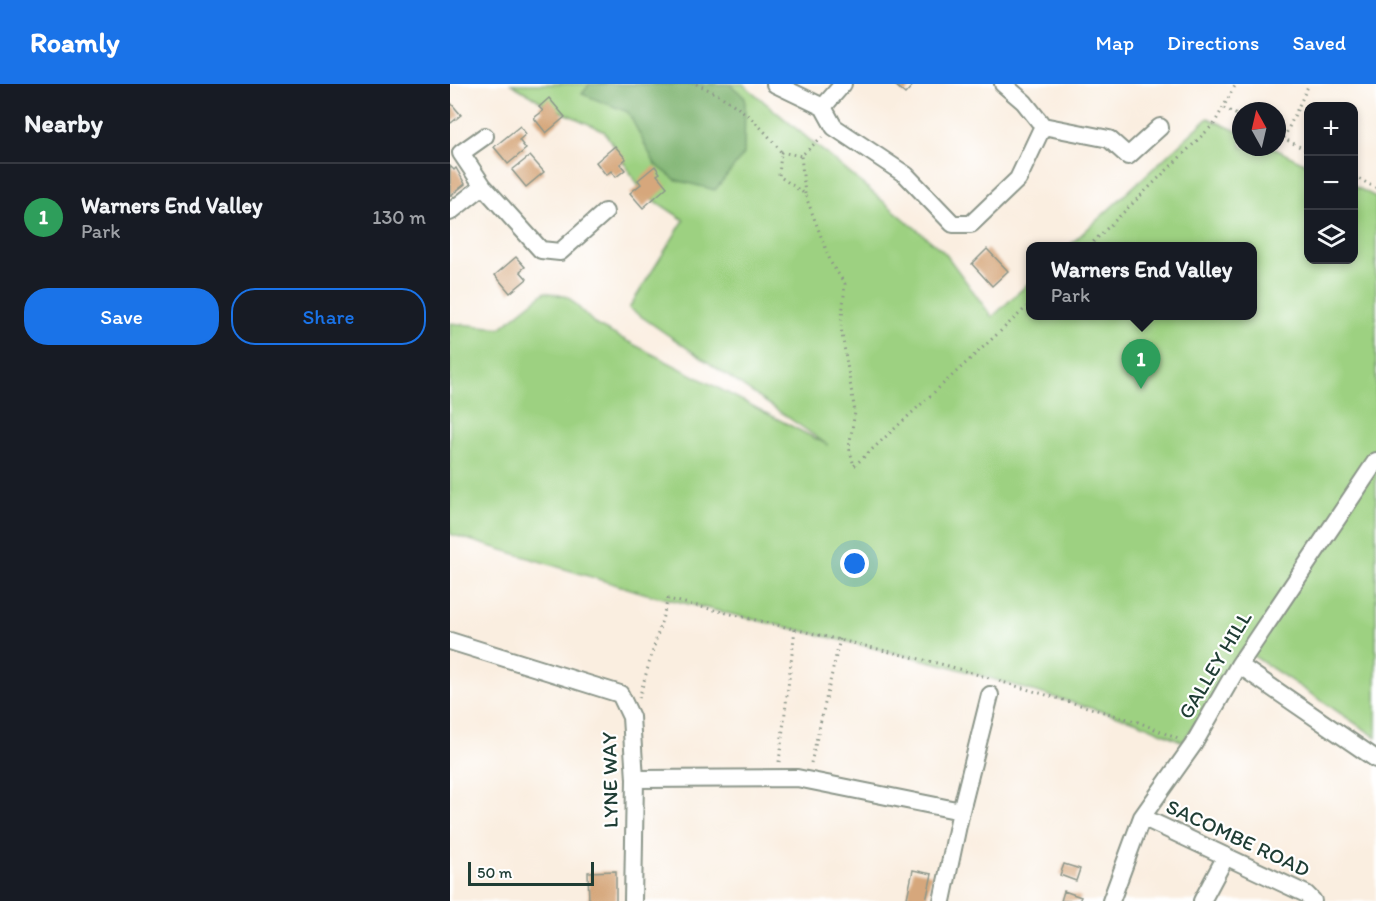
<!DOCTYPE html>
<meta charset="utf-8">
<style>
body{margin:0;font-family:Itim,sans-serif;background:#242831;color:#f1f3f6}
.controls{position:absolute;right:18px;top:18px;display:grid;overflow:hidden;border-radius:12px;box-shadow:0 3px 9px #0003}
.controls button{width:54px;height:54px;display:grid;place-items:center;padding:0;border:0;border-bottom:2px solid #363941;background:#171b24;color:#f1f3f6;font:30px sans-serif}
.compass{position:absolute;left:782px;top:18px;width:54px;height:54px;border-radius:50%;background:#171b24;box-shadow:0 3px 9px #0003;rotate:352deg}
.scale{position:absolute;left:18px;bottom:15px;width:126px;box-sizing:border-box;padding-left:6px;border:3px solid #1f3d34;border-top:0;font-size:16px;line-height:21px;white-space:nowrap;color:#1f3d34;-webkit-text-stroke:4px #fff;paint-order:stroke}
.you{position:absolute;left:405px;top:480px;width:21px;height:21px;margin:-15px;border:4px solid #fff;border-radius:50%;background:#1a73e8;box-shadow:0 0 0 9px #1a73e833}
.badge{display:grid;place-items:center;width:39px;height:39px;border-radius:50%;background:#1a73e8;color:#fff;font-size:20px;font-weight:700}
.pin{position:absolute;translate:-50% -50px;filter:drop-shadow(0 2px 3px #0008)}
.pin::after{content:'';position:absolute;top:32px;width:21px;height:18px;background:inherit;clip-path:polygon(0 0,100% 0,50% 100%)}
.popup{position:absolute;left:576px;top:158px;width:231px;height:78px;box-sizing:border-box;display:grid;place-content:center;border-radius:12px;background:#171b24;filter:drop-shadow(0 2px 4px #0005);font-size:20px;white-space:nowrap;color:#9ea1a6}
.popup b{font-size:22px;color:#f1f3f6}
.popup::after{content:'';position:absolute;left:50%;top:100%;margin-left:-12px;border:12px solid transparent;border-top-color:#171b24}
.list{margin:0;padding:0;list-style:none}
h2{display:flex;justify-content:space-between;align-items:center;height:78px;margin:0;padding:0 24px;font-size:26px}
h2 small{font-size:20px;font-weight:400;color:#9ea1a6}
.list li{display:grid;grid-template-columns:39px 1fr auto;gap:18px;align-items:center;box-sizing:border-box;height:108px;padding:0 24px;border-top:2px solid #363941}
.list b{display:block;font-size:22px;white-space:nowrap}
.list p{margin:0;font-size:20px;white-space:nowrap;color:#9ea1a6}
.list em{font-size:20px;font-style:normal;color:#9ea1a6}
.actions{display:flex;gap:12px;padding:18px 24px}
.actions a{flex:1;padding:14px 0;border:2px solid #1a73e8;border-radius:24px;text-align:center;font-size:21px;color:#1a73e8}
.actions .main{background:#1a73e8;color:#fff}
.icon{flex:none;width:33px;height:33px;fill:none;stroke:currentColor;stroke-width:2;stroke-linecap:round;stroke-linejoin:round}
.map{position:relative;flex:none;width:926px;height:817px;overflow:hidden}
header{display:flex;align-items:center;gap:36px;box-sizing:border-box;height:84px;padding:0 30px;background:#1a73e8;color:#fff}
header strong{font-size:28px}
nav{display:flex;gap:33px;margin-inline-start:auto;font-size:21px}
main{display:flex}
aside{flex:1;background:#171b24}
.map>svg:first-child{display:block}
</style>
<header>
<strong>Roamly</strong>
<nav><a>Map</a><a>Directions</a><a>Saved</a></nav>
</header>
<main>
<aside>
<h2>Nearby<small></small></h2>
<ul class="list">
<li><span class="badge" style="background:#2e9e5b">1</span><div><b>Warners End Valley</b><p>Park</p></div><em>130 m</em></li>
</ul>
<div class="actions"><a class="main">Save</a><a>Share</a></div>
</aside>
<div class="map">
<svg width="926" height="817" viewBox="0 0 926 817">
<rect width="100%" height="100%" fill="#fff"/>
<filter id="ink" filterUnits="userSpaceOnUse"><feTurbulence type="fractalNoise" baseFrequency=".0167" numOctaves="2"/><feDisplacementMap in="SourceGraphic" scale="12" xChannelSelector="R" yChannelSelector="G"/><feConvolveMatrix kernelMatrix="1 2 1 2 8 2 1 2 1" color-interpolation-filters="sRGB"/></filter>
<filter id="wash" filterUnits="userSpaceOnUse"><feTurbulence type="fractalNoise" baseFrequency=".008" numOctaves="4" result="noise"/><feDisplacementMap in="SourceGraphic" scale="24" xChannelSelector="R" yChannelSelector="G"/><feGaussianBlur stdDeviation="1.35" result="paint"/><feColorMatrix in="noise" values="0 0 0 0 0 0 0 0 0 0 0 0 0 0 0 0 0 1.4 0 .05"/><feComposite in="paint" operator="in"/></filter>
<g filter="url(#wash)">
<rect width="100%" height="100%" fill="#faeee0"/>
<!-- green -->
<path fill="#9dd181" stroke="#5e875a" stroke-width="1.5" d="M61 0H293L495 169 542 233 580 198V232H802V162H619L758 34 791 49V63H821L858 81V176H904V102L926 113V653L793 565 733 658 688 638 495 581 197 510 0 450V239L50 244 95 208 118 213 146 241 378 361 179 224 234 136 193 109 154 47 95 20Z"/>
<!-- forest -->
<path fill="#7eb36f" stroke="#4e7852" stroke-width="1.5" d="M140 0H279L295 13 294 70 265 106 226 96 205 80 178 28 132 10Z"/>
<g id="blocks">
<!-- building -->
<path fill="#d6a77b" d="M444 0H464L455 10Z
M99 14 115 33 96 49 84 34 93 27 89 23Z
M0 18 11 31 1 39 0 38Z
M70 42 76 50 69 56 76 65 58 80 44 63Z
M165 62 176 75 170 80 175 86 166 93 161 87 156 91 146 78Z
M80 72 94 88 76 103 62 86Z
M0 82 4 86 6 84 15 100 0 112Z
M205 82 210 89 207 91 217 103 193 124 180 109 191 100 188 96Z
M537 165 558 187 542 202 522 180Z
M66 173 75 183 70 187 77 195 60 209 45 191Z
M614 780 630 785 626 797 610 791Z
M463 786 482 790 476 817 457 814Z
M166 787V817H139L138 788Z
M614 807 631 813 629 817H611Z"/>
</g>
</g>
<g filter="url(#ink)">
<use href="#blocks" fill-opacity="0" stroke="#8c968a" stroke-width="1.5"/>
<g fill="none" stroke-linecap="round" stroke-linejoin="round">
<defs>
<path id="minor" d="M325 0 373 23 384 43 456 91 503 140H521L568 95 593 42
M553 0 574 18 593 42 659 55 678 72 710 43
M373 23 393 0
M35 52 11 69 33 102 91 166 110 168 155 128
M0 128 33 102
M0 557 170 610 181 633 185 695 183 817
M789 581 926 675
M185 695 347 694 511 727 492 817
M511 727 540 611
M692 733 856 810 863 817
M661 817 692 733 743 661 789 581 926 377
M752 817 776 772"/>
</defs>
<!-- minor casing -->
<use href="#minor" stroke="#8c968a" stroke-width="20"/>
<!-- path -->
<path stroke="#8c968a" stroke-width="3" stroke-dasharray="1.5 4.5" stroke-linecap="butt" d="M246 0C280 14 309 37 331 68L329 92 355 110 381 179 395 200 391 244 405 328 399 363 404 382 580 220
M774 24 791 33
M827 51 858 67
M834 54 859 0
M331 68 351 72
M904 92 926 104
M355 110 351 72 372 53
M639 162 764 40 786 0
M549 597 688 638 728 655
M189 614 218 515 495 581 539 594
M329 678 345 545
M361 679 390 555"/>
<!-- minor -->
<use href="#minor" stroke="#fff" stroke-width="16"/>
</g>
</g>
<g text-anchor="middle" stroke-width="4.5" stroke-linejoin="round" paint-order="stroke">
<!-- street labels -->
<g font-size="21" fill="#1f3d34" stroke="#fff">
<text transform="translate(765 581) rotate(-59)" y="7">GALLEY HILL</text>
<text transform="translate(160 696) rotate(-91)" y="7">LYNE WAY</text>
<text transform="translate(788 754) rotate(25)" y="7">SACOMBE ROAD</text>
</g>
</g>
</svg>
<div class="controls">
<button>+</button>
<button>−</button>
<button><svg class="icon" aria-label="layers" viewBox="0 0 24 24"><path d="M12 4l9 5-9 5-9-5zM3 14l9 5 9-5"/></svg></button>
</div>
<svg class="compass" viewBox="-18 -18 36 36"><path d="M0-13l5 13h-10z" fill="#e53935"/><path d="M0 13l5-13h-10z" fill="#9ea1a6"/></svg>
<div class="scale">50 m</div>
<div class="you"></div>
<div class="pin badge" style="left:691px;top:305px;background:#2e9e5b">1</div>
<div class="popup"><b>Warners End Valley</b>Park</div>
</div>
</main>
